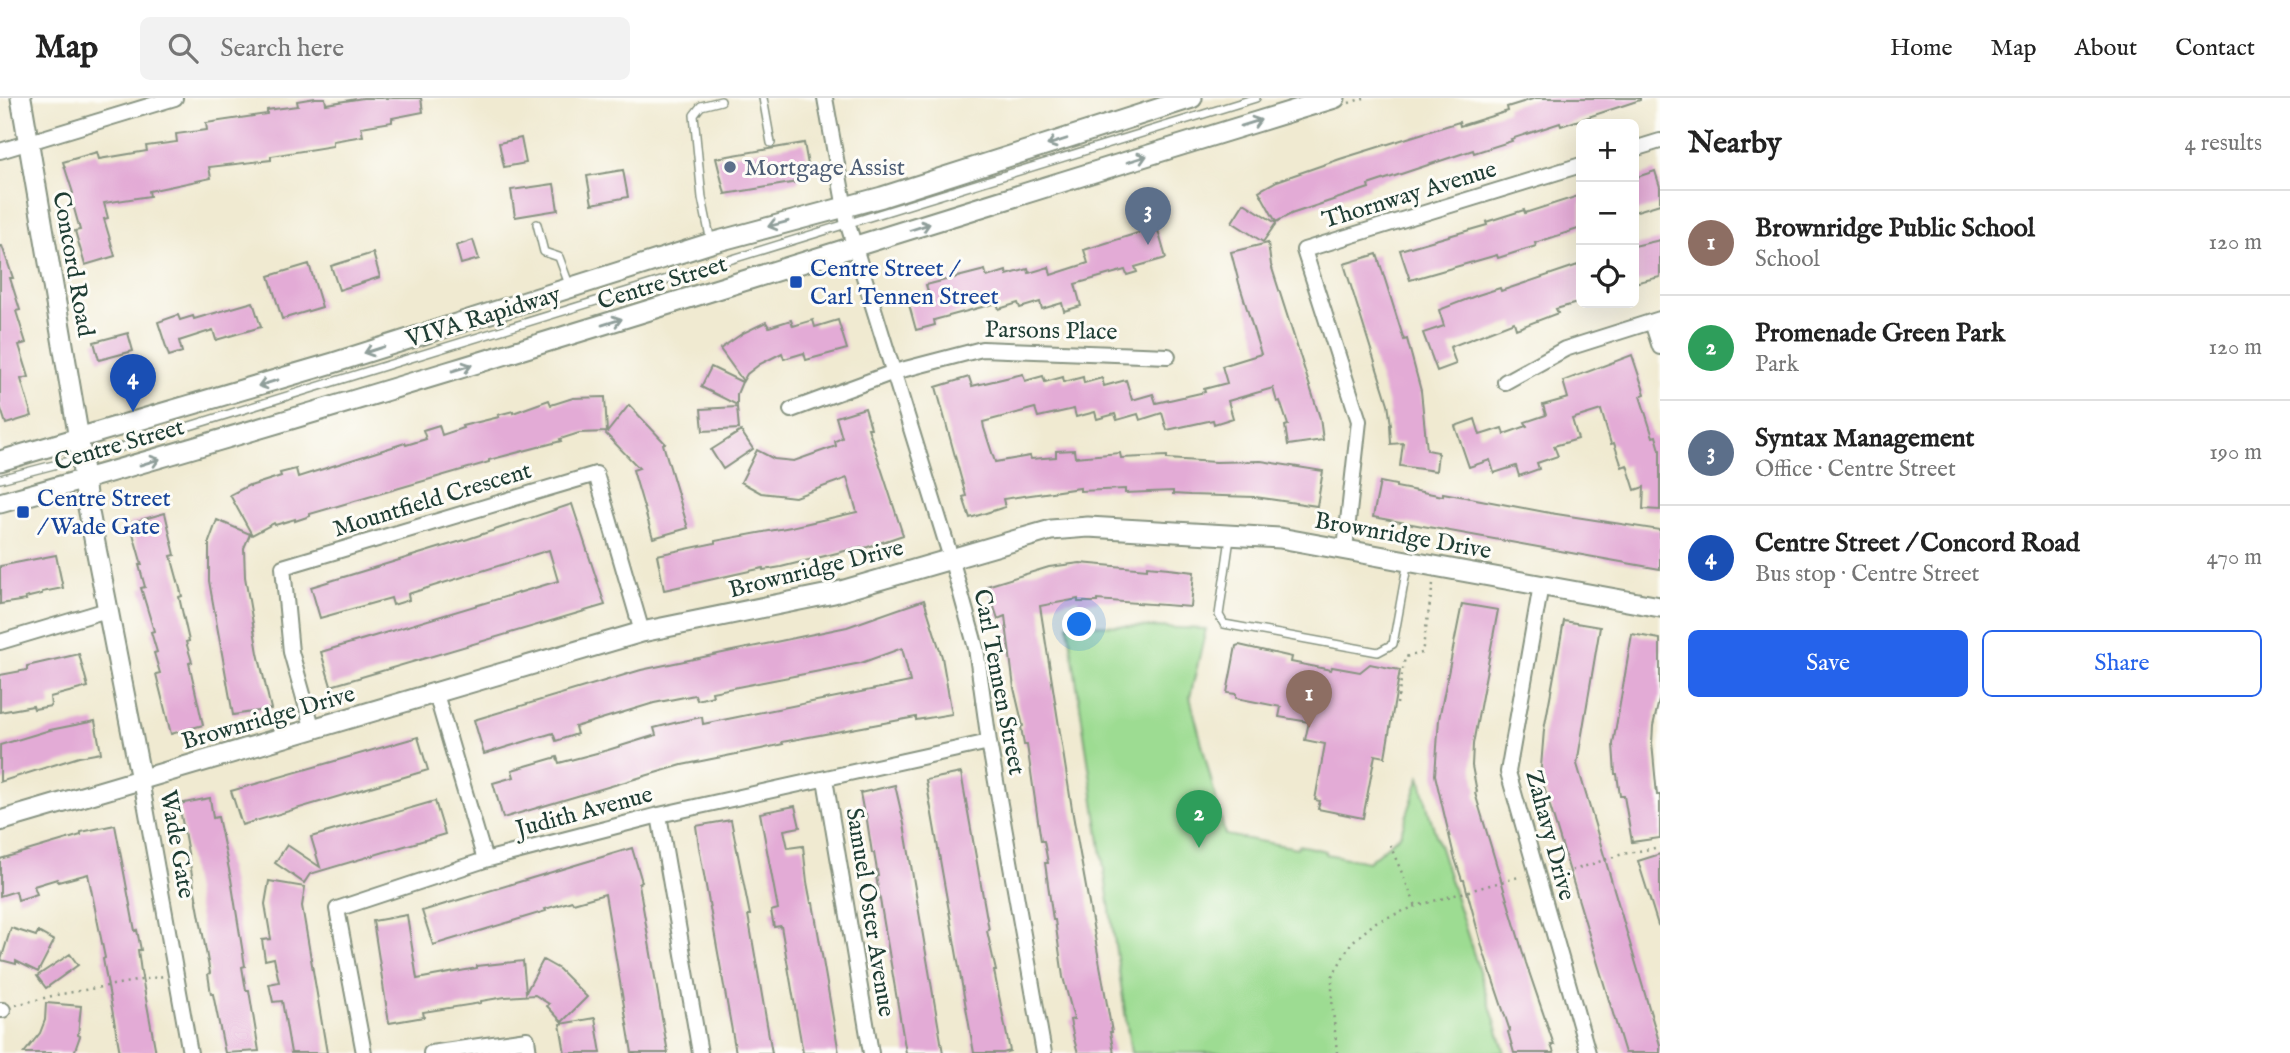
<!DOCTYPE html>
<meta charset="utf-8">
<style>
body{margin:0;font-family:"IM FELL English",serif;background:#f2f2f2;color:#222}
.controls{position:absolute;right:21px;top:21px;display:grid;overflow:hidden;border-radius:10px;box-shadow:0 7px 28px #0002}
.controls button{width:63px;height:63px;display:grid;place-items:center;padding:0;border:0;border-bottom:2px solid #e0e0e0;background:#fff;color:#222;font:35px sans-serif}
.you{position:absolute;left:1080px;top:527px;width:24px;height:24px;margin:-18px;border:5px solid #fff;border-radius:50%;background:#1a73e8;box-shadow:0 0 0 10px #1a73e833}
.badge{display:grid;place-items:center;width:46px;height:46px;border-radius:50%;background:#2563eb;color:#fff;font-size:23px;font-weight:700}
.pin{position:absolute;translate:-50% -58px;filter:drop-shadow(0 2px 4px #0008)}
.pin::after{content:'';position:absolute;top:37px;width:24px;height:21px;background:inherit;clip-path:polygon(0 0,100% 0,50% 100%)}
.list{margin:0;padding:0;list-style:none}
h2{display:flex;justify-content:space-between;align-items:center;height:91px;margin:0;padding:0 28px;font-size:30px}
h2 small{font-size:23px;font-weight:400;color:#767676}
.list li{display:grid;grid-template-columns:46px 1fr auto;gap:21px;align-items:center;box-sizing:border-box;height:105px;padding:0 28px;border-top:2px solid #e0e0e0}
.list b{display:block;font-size:26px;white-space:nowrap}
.list p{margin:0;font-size:23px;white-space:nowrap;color:#767676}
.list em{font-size:23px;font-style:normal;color:#767676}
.actions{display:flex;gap:14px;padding:21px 28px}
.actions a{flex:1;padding:16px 0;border:2px solid #2563eb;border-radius:10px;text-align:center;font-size:24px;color:#2563eb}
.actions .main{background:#2563eb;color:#fff}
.icon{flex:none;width:38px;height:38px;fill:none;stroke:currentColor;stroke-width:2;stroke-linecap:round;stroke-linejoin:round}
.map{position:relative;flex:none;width:1660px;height:955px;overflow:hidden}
header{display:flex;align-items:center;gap:42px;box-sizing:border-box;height:98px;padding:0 35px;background:#fff;border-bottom:2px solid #e0e0e0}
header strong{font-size:33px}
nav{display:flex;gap:38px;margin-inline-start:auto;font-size:24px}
.search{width:490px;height:63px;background:#f2f2f2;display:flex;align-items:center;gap:18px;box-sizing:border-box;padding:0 24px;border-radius:10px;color:#767676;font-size:26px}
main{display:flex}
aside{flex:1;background:#fff}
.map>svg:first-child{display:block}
</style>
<header>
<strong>Map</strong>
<div class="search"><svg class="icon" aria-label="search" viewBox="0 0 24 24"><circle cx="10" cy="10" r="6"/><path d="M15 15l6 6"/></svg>Search here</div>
<nav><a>Home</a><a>Map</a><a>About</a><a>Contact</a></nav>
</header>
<main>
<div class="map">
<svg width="1660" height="955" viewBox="0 0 1660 955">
<rect width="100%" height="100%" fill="#fdfcf7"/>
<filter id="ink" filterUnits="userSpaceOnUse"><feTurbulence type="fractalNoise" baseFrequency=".0143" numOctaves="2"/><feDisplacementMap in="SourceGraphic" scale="14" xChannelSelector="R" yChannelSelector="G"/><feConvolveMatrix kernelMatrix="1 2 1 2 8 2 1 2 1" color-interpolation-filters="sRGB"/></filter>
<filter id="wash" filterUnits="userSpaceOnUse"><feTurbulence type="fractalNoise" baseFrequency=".00686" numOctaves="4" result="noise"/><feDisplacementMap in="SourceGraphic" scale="28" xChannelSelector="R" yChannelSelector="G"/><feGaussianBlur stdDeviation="1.57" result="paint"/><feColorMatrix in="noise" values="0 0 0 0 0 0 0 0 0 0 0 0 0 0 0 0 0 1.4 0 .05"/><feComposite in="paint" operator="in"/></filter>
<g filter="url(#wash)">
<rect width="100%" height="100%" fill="#f0ead1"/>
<!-- green -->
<path fill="#9ddc92" stroke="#5e8c63" stroke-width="2" d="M1068 526 1206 531 1190 599 1225 737 1297 750 1299 747 1326 753V756L1368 764 1400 737 1420 679 1429 715 1505 955H1131Z"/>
<g id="blocks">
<!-- building -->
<path fill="#e3abd6" d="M315 0H325L326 6 363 0H421L423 14 392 20V24L361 29 363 38 333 43V48L271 58V62L209 69 211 80 149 93 150 98 104 105 108 120 104 121 115 158 85 167 75 133 80 132 70 96 73 95 63 64 97 54 99 61 147 53 146 48 177 44 176 36 207 32 206 25 267 16V12L298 8 297 3Z
M1536 0H1640V2L1561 28 1560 25 1511 41 1512 43 1474 55 1473 52 1368 87 1369 90 1291 116 1276 124 1259 93 1277 83 1340 61 1459 24 1460 28 1508 13 1507 9Z
M521 40 526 65 504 69 499 45Z
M804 45 808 67 797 84 725 96 716 60Z
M623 72 628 99 592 106 587 78Z
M1655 73 1660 89V106L1634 114V80Z
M554 86 558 112 515 119 511 92Z
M1581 97V130L1535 145 1536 148 1498 160 1497 157 1410 182 1400 152 1487 127 1486 124 1524 112 1525 115Z
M1244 105 1276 125 1263 144 1232 124Z
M1157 129 1166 160 1135 169 1137 174 1127 177 1125 172 1075 186 1081 208 1064 213 1062 205 1042 211 1040 204 1020 210 1018 205 999 211 997 205 934 222 935 227 916 232 908 203 929 197 926 187 985 172 987 179 1006 173 1007 177 1028 171 1029 175 1049 169 1051 177 1088 165 1084 152Z
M473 142 479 161 461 166 456 148Z
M1660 142V179L1634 185V148Z
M1268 145 1271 167 1320 320 1323 342 1288 347 1285 328 1288 327 1280 303 1277 304 1273 290 1228 303 1233 320 1214 326 1213 322 1167 332 1162 315 1140 322 1138 316 1117 322 1115 316 1097 321 1095 314 1076 319 1074 311 1038 319 1035 310 983 324 984 330 995 364 1030 358 1031 361 1056 359V353L1074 352 1075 359 1120 355 1121 360 1167 358V361L1216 364 1261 363 1323 373 1317 408 1255 399 1190 397 1173 396V393L1125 395V391L1080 393V390L1003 401 1005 409 970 420 963 399 966 398 936 289 969 279 972 288 1023 276 1025 283 1043 278 1045 284 1063 279 1064 284 1083 279 1084 285 1102 280 1104 288 1126 282 1132 302 1153 296 1156 305 1205 294 1204 291 1227 285 1222 268 1261 256 1239 185 1231 154Z
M0 148H2L13 180H10L20 212 16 213 26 245 19 247 29 279 21 281 32 318 6 326 0 308Z
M373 155 380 179 339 192 331 168Z
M1377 156 1404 242 1407 241 1421 293 1427 352 1438 354 1436 373 1400 368 1403 345 1391 346 1390 327H1391L1388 306 1344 166Z
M309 166 322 209 282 221 269 178Z
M1581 166V204L1556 211 1558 215 1516 231 1514 224 1450 249 1456 266 1437 273 1423 235 1444 228 1439 212 1478 197 1500 190 1501 193Z
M253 204 261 229 216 242 213 232 179 243 182 254 169 258 158 224 178 217 180 222 193 218 194 221Z
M791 222 793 228 813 222 815 229 838 222 847 251 806 262 804 255 784 261 782 255 760 266 747 276 743 283 720 251 743 235 766 224 769 229Z
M128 235 133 253 99 262 94 244Z
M1632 257 1645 296 1640 298 1653 339 1656 338 1660 352V412L1643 411 1644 389 1635 392 1627 367 1622 369 1614 345 1611 346 1601 312 1572 321 1578 341 1554 348 1558 358 1537 365 1539 371 1519 378 1516 368 1494 375 1490 362 1469 369 1455 328 1475 321 1480 337 1502 330 1504 336 1527 328 1525 324 1546 317 1543 307 1568 300 1563 283Z
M711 269 742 284 737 296V307L701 289Z
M605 299 607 334 579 335 560 341 561 343 489 362V364L310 416V418L295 423V421L275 427 274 425 252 437 230 397 249 387 250 388 281 378 280 375 296 371 298 379 405 345 406 347 426 341 423 332 439 327 442 337 463 330 462 328 499 319 498 317 513 313V315L549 302 551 307 573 300Z
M629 307 665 345 663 346 688 430 653 440 633 372 639 370 606 336Z
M737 309 739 331 703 333 701 311Z
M865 310 871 330H868L903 437 862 451 861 449 781 469 763 472V470L664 492 657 457 715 445V443L791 429 857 414 847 380 795 399 761 395 741 384 757 352 774 361 794 363 836 348 835 343 842 340 836 319Z
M741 333 753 351 723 371 711 352Z
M1380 384 1396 387V389L1443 398V395L1465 399 1550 415 1660 432V471L1373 419Z
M572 406 605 507 331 588 321 554 558 483 549 452 408 496 409 502 393 507 391 500 320 520 311 489 468 441Z
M165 415 175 457 171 458 182 498 179 499 189 543 186 544 192 564 189 565 203 627 171 636 156 576 160 575 154 555 157 554 151 534 154 533 141 490 145 489 139 467H142L130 425Z
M217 422 250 436 244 450 245 479 258 555 271 611 233 617 209 483V444Z
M56 457 63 490 42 494V496L25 500 26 502 0 506V468Z
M1080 465 1147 471V468L1169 470V471L1194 474 1191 509 1097 502V504H1078V501L1040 508 1073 717 1112 934H1110L1114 955H1078L1074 941 1070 922 1074 921 1063 879 1055 822H1053L1045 765H1048L1044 743H1041L1027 647H1024L1021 629 1023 628 1014 590 1005 518 998 521 987 488 1049 469Z
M924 502 942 559 952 616 916 622V619L782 644 783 646 761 651 682 667 503 720 493 685 514 679 512 672 557 659 559 665 608 652 656 637 654 630 682 623 702 619 703 626 910 584 907 570 902 550 861 565 712 594 713 598 697 602 695 597 654 605 575 629 577 636 556 643 553 635 484 656 474 622 641 572 847 529Z
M1462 506 1498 512 1473 646 1472 668 1477 694 1475 695 1526 865 1554 947H1551L1554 955H1514L1508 934 1510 933 1483 852 1464 782H1462L1454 758 1435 677 1439 621Z
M1564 523 1600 529 1577 666 1660 947V955H1625L1543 685 1541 669 1544 632Z
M1632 536 1660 541V598L1653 628 1652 645 1657 697H1660V740L1632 744 1624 698H1620L1617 676H1615L1613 646Z
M1239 547 1292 559 1291 564 1331 572 1332 569 1360 574 1370 566 1400 572 1385 659 1375 657 1363 720 1318 711 1320 703 1315 702 1325 646 1305 642 1309 624 1279 619 1281 609 1236 600V596L1227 595 1236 548Z
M79 556 88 589 50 599 51 608 34 611 33 608 0 614V577L27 572V568Z
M95 623 101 655 79 659 0 684V647L50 632Z
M418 639 428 672 242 727 231 693Z
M961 675 989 832 987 833 996 873H994L1010 953 1003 955H974L926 682Z
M895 687 904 726 943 955H906L876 778H878L874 755H872L866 716H864L860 695Z
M210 700 213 720 218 719 231 781 245 868 242 869 246 892H249L259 953 225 955 213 896H211L208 876 210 875 179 706Z
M435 703 445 736 310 776 304 785 275 765 287 747 320 769 311 739Z
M795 708 800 729 784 732 788 750 803 748 807 784 811 805H813L839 955H803L781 828 774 829 771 813 778 811 760 715Z
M731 722 750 817H748L772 955H736L699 749 696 728Z
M115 727 135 833 137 832 141 852H138L141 874 156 955H120L103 861 105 860 88 776 58 784 57 781 34 788 37 796 18 802 16 793 0 798V761L81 737V734Z
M632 750 642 784 639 786 668 955H632L605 796 573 805 572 803 545 811 546 813 433 847 422 813Z
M1660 756V826L1658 827 1638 763Z
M269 783 305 789 302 808 327 955H291L282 903 273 904 269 886 279 884 274 860 265 862 262 842 271 841 265 806Z
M407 817 417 881 477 870V868L523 863 526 894 543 862 559 871 587 899 562 924 547 908 549 906 535 897 505 899 481 903V905L423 914 424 919 389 925 373 823Z
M11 830 36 838 38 834 54 843 38 874 16 863V866L1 862Z
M70 856 78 867 46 890 37 878Z
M46 905 81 908 78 937 80 938 74 955H24L40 935 45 922Z
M595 920 601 955H565L560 926Z"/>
</g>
</g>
<g filter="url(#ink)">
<use href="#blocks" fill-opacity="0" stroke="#889482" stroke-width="2"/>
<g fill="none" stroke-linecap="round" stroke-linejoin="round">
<defs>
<path id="lane" d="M763 0 771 45
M537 126 544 154 559 159 570 189
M711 144 702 100 694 17 701 8 721 3
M0 381 115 351 1256 0
M1230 440 1219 517 1224 526 1378 554 1393 546 1408 463"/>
<path id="street" d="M825 0 848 127 951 460 976 550 989 644 1044 955
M1634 51 1660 43
M0 53 175 0
M1652 224 1660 249
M1505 284 1565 251 1660 221
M791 312 894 274 982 251 1168 258
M1345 451 1359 323 1304 152 1581 67
M1541 487 1508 674 1588 955
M0 544 107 512
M436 596 485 762
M313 632 291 554 283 469 596 376 642 534
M825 681 871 955
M141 682 190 955
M659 717 700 955
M0 912H3
M364 955 337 811 485 762 659 717 989 644
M431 955 527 941 529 955"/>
<path id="secondary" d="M21 0 77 329 87 404 141 682
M0 363 333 265 711 145 882 99 1192 0
M0 405C448 280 890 135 1335 0
M0 723 642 534 834 495 1051 432 1088 429 1280 440 1660 509"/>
</defs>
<!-- lane casing -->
<use href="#lane" stroke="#889482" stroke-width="10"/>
<!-- street casing -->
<use href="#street" stroke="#889482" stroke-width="18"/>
<!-- secondary casing -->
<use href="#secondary" stroke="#889482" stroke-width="23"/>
<!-- path -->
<path stroke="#889482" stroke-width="2.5" stroke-dasharray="2 5" stroke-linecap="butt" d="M1349 5 1364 0
M1397 606 1405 559 1422 555 1433 486
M1390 747 1416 808
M1552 779 1623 756 1660 749
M16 907 56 897 164 878
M1337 955 1332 902V879L1351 845 1376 824 1416 808 1522 778"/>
<!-- lane -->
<use href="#lane" stroke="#fff" stroke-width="7"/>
<!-- street -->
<use href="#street" stroke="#fff" stroke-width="14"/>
<!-- secondary -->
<use href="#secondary" stroke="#fff" stroke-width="19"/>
</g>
<!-- one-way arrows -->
<defs><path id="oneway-shaft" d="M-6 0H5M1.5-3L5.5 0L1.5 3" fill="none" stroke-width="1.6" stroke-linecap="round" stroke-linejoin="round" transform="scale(1.75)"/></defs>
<g stroke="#8f9e9a">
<use href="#oneway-shaft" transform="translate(1251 25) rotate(-17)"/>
<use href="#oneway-shaft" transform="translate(1057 44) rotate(162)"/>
<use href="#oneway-shaft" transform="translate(1137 61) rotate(-18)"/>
<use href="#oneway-shaft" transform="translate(778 126) rotate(165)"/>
<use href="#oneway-shaft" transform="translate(920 129) rotate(-18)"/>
<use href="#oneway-shaft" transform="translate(612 224) rotate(-17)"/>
<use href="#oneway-shaft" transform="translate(374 252) rotate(162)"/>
<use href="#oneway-shaft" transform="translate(462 270) rotate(-17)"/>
<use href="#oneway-shaft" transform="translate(268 285) rotate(163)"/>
<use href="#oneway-shaft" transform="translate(150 364) rotate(-17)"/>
</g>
</g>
<!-- markers -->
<circle fill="#5c6f8a" stroke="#fdfcf7" stroke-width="2.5" cx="730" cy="69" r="7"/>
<g fill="#1a4fb4" stroke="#fdfcf7" stroke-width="2.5">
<rect x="789" y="177" width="14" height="14" rx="3.5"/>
<rect x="16" y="407" width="14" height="14" rx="3.5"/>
</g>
<g text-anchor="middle" stroke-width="6" stroke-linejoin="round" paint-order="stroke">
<!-- service labels -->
<g font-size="24" fill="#4e5e75" stroke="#fdfcf7" text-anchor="start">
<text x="744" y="77">Mortgage Assist</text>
</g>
<!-- street labels -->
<g font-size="24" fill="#1f3d34" stroke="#fdfcf7">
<text transform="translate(1409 96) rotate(-17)" y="8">Thornway Avenue</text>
<text transform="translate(74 166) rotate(80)" y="8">Concord Road</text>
<text transform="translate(662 184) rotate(-17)" y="8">Centre Street</text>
<text transform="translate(483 218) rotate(-17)" y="8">VIVA Rapidway</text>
<text transform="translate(1051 232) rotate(1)" y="8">Parsons Place</text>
<text transform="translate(119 346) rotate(-16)" y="8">Centre Street</text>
<text transform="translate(432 401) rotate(-17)" y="8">Mountfield Crescent</text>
<text transform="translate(1403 437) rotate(10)" y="8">Brownridge Drive</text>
<text transform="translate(816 470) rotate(-14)" y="8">Brownridge Drive</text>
<text transform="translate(1000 584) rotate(79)" y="8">Carl Tennen Street</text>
<text transform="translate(268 619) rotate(-16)" y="8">Brownridge Drive</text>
<text transform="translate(584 713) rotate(-15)" y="8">Judith Avenue</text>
<text transform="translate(1551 737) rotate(75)" y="8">Zahavy Drive</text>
<text transform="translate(178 746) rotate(80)" y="8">Wade Gate</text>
<text transform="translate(871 814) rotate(81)" y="8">Samuel Oster Avenue</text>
</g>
<!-- transit labels -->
<g font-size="24" fill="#164399" stroke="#fdfcf7" text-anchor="start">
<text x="810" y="178">Centre Street /<tspan x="810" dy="28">Carl Tennen Street</tspan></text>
<text x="37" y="408">Centre Street<tspan x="37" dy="28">/ Wade Gate</tspan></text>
</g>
</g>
</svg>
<div class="controls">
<button>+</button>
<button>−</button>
<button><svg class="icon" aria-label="locate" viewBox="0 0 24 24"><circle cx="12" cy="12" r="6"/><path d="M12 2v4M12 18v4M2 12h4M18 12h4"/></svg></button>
</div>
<div class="you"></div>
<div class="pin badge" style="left:1309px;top:630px;background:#8d6e63">1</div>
<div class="pin badge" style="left:1199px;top:750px;background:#2e9e5b">2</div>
<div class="pin badge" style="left:1148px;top:147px;background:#5c6f8a">3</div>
<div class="pin badge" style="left:133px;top:314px;background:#1a4fb4">4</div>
</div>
<aside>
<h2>Nearby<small>4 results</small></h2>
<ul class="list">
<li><span class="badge" style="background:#8d6e63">1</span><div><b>Brownridge Public School</b><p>School</p></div><em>120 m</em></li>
<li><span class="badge" style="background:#2e9e5b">2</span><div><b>Promenade Green Park</b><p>Park</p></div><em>120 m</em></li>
<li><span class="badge" style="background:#5c6f8a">3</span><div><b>Syntax Management</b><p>Office · Centre Street</p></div><em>190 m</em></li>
<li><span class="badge" style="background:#1a4fb4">4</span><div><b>Centre Street / Concord Road</b><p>Bus stop · Centre Street</p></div><em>470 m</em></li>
</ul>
<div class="actions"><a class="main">Save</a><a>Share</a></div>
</aside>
</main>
